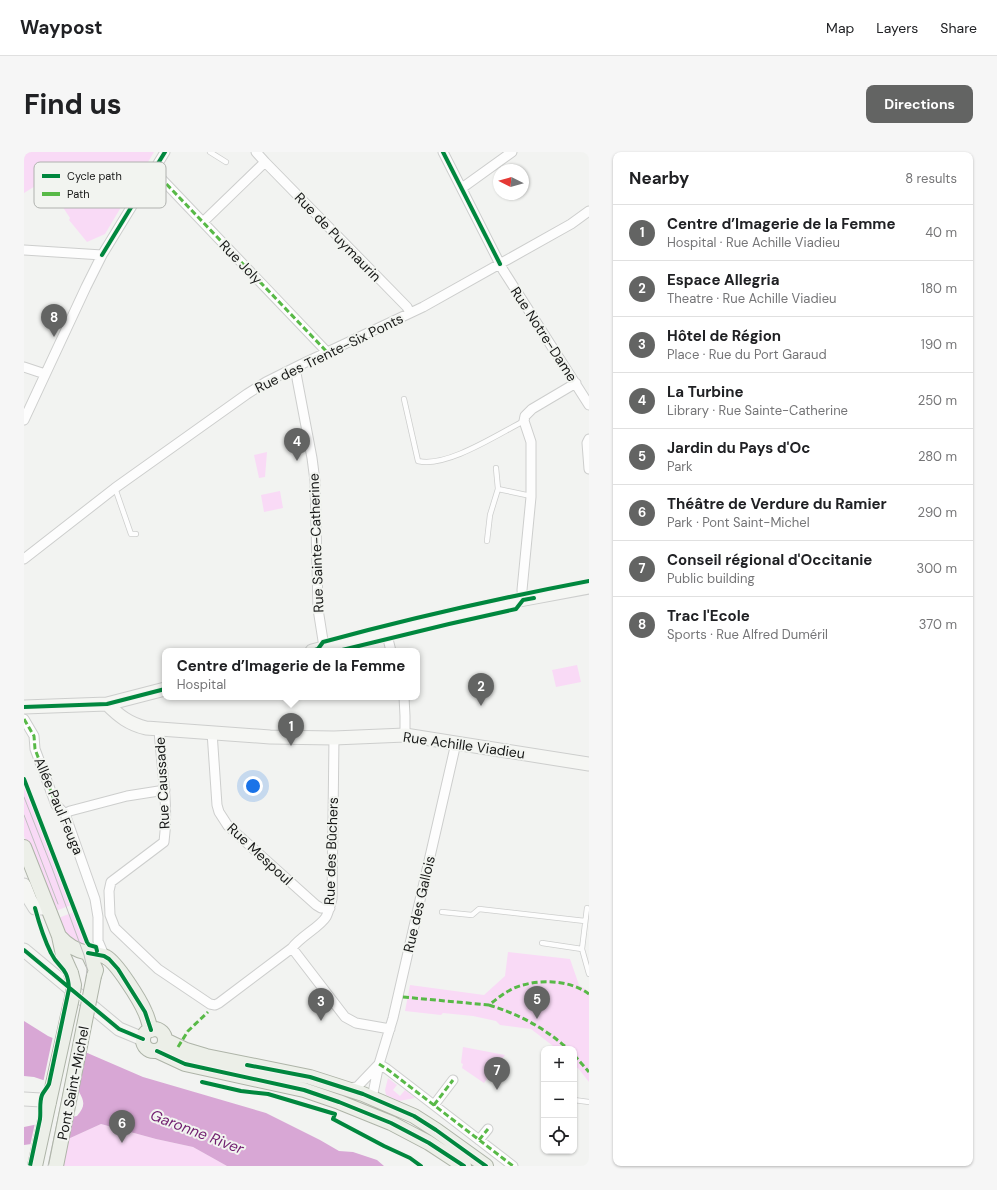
<!DOCTYPE html>
<meta charset="utf-8">
<style>
body{margin:0;font-family:"DM Sans",sans-serif;background:#f6f6f6;color:#202124}
.controls{position:absolute;right:12px;bottom:12px;display:grid;overflow:hidden;border-radius:8px;box-shadow:0 1px 3px #0004}
.controls button{width:36px;height:36px;display:grid;place-items:center;padding:0;border:0;border-bottom:1px solid #e0e0e0;background:#fff;color:#202124;font:20px sans-serif}
.compass{position:absolute;left:469px;top:12px;width:36px;height:36px;border-radius:50%;background:#fff;box-shadow:0 1px 3px #0004;rotate:275deg}
.you{position:absolute;left:229px;top:634px;width:14px;height:14px;margin:-10px;border:3px solid #fff;border-radius:50%;background:#1a73e8;box-shadow:0 0 0 6px #1a73e833}
.badge{display:grid;place-items:center;width:26px;height:26px;border-radius:50%;background:#636463;color:#fff;font-size:13px;font-weight:700}
.pin{position:absolute;translate:-50% -33px;filter:drop-shadow(0 1px 2px #0008)}
.pin::after{content:'';position:absolute;top:21px;width:14px;height:12px;background:inherit;clip-path:polygon(0 0,100% 0,50% 100%)}
.popup{position:absolute;left:138px;top:496px;width:258px;height:52px;box-sizing:border-box;display:grid;place-content:center;border-radius:8px;background:#fff;filter:drop-shadow(0 1px 3px #0005);font-size:13px;white-space:nowrap;color:#757577}
.popup b{font-size:15px;color:#202124}
.popup::after{content:'';position:absolute;left:50%;top:100%;margin-left:-8px;border:8px solid transparent;border-top-color:#fff}
.list{margin:0;padding:0;list-style:none}
h2{display:flex;justify-content:space-between;align-items:center;height:52px;margin:0;padding:0 16px;font-size:17px}
h2 small{font-size:13px;font-weight:400;color:#757577}
.list li{display:grid;grid-template-columns:26px 1fr auto;gap:12px;align-items:center;box-sizing:border-box;height:56px;padding:0 16px;border-top:1px solid #e0e0e0}
.list b{display:block;font-size:15px;white-space:nowrap}
.list p{margin:0;font-size:13px;white-space:nowrap;color:#757577}
.list em{font-size:13px;font-style:normal;color:#757577}
.icon{flex:none;width:22px;height:22px;fill:none;stroke:currentColor;stroke-width:2;stroke-linecap:round;stroke-linejoin:round}
.map{position:relative;flex:none;width:565px;height:1014px;overflow:hidden;border-radius:8px}
header{display:flex;align-items:center;gap:24px;box-sizing:border-box;height:56px;padding:0 20px;background:#fff;border-bottom:1px solid #e0e0e0}
header strong{font-size:19px}
nav{display:flex;gap:22px;margin-inline-start:auto;font-size:14px}
.intro{display:flex;align-items:center;justify-content:space-between;box-sizing:border-box;height:96px;padding:0 24px}
h1{margin:0;font-size:28px}
.button{padding:10px 18px;border-radius:8px;background:#636463;color:#fff;font-size:14px;font-weight:700}
main{display:flex;gap:24px;padding:0 24px}
aside{flex:1;background:#fff;border-radius:8px;box-shadow:0 1px 3px #0004}
.map>svg:first-child{display:block}
</style>
<header>
<strong>Waypost</strong>
<nav><a>Map</a><a>Layers</a><a>Share</a></nav>
</header>
<div class="intro"><h1>Find us</h1><a class="button">Directions</a></div>
<main>
<div class="map">
<svg width="565" height="1014" viewBox="0 0 565 1014">
<rect width="100%" height="100%" fill="#f2f3f1"/>
<!-- green -->
<path fill="#f9daf6" d="M0 0H130L81 82 63 90 45 68 46 66 21 28 0 41Z
M243 300 241 325 235 326 230 303Z
M256 339 259 356 240 360 237 343Z
M553 513 557 530 532 535 528 518Z
M2 636 47 753 29 760 0 684V637Z
M50 760 64 797 47 790 32 767Z
M484 800 546 807 555 833 565 840V930L554 916 550 915V897H533L507 877 476 873 472 869 449 864 419 861 417 863 381 859 386 833 460 843 481 824Z
M439 895 481 903 460 931 438 916 439 912 437 911Z
M364 926 373 933 369 938 376 944 381 938 391 946 375 949 362 943 361 938Z
M77 972 132 987 169 995 203 1014H37L44 987Z"/>
<!-- water -->
<path fill="#d8a7d5" d="M0 869 24 884 119 925 242 961 296 988 315 999 329 1000 353 1008 360 1014H203L169 995 132 987 77 972 44 987 0 993V975L53 964C61 955 61 950 55 940L10 925 0 924Z"/>
<!-- pier -->
<path fill="#f2f3f1" d="M29 884 61 898 52 941 19 931Z
M48 963 43 989 6 994 11 971Z"/>
<g fill="none" stroke-linecap="round" stroke-linejoin="round">
<defs>
<path id="lane" d="M186 0 202 10
M380 247 394 309C423 316 474 282 500 269
M472 316 474 337
M91 336 107 382H112
M463 389 466 363 474 337 507 344
M563 756 558 797 565 822
M418 760 448 763 455 757 561 769
M518 791 558 797
M550 948 565 950"/>
<path id="street" d="M232 0 241 10
M419 0 479 118 565 253
M130 19 304 201
M438 36 488 0
M179 70 241 10 383 155 386 161
M0 98 78 103
M0 215 21 222
M271 216 288 306 291 329 294 457 300 495
M0 268 62 135 78 103 141 0
M565 287 563 291 565 317
M0 407 91 336 223 242 242 230 278 212 399 155 547 72 565 59
M499 448 498 438 507 345V290L500 269 501 264 508 257 552 231
M362 479 367 499
M380 545 381 564V583
M0 567 10 584 11 597 32 653 41 662 71 747 74 765V789L82 808
M135 576C137 614 145 653 140 690L87 730 85 739 86 763 91 776 134 817 186 852 191 853 195 851 268 796C277 784 296 775 302 765 305 759 306 753 308 747L310 586
M188 580 193 653 195 660 204 674 292 753 297 756H306
M41 662 46 659 103 644 141 638
M268 796 321 865 332 871 366 877
M355 912 363 917 489 1014
M324 936 333 935 354 913
M348 946 355 912 369 866 432 591
M410 953 429 928
M455 988 464 977"/>
<path id="secondary" d="M288 499 426 463 490 449 565 435
M83 552C95 564 105 572 122 576L246 585 310 586 381 583 565 612
M0 555 83 552 141 537
M0 733 6 748 11 756H24
M0 798 95 877 119 887
M0 947 17 948 25 950"/>
<path id="primary" d="M0 695 35 784 39 803 47 821
M35 784C42 792 53 799 64 801 70 802 76 802 82 805 93 811 116 848 121 860 124 866 125 872 127 878
M64 801 72 818 70 824
M119 888a11 11 0 1 1 22 0a11 11 0 1 1-22 0Z
M141 888 162 898 182 904 286 925 339 942 390 964 412 978 462 1014
M133 899 161 912 280 938 315 950 367 971 405 991 440 1014
M11 1014 25 950"/>
</defs>
<!-- lane casing -->
<use href="#lane" stroke="#cdcecd" stroke-width="6"/>
<!-- street casing -->
<use href="#street" stroke="#cdcecd" stroke-width="11"/>
<!-- secondary casing -->
<use href="#secondary" stroke="#cdcecd" stroke-width="15"/>
<!-- primary casing -->
<use href="#primary" stroke="#aeb4a8" stroke-width="16"/>
<!-- lane -->
<use href="#lane" stroke="#fdfdfd" stroke-width="4.5"/>
<!-- street -->
<use href="#street" stroke="#fdfdfd" stroke-width="9"/>
<!-- secondary -->
<use href="#secondary" stroke="#f5f6f3" stroke-width="13"/>
<!-- primary -->
<use href="#primary" stroke="#ecefe8" stroke-width="14"/>
<!-- tram -->
<path stroke="#c0c0c0" stroke-width="1" d="M0 645 28 716 60 803 63 816 61 837 24 1014
M0 663 34 752"/>
<defs>
<path id="primary-bridge" d="M25 950 49 841 50 833 47 821
M32 1014 70 824"/>
</defs>
<!-- primary-bridge casing -->
<use href="#primary-bridge" stroke="#aeb4a8" stroke-width="16" stroke-linecap="butt"/>
<!-- primary-bridge -->
<use href="#primary-bridge" stroke="#ecefe8" stroke-width="14"/>
<!-- quiet -->
<path stroke="#58b947" stroke-width="3" stroke-dasharray="6 3" stroke-linecap="butt" d="M130 19 304 201
M0 567 10 584 11 597 32 653 41 662
M379 845 465 853C475 845 486 836 499 833 520 827 548 829 565 842
M465 853C494 862 521 876 544 897
M154 895 164 879 184 860
M550 903 565 920
M355 912 363 917 489 1014
M410 953 429 928
M455 988 464 977"/>
<defs>
<path id="cycleway" d="M419 0 476 112
M78 103 141 0
M288 499 294 497 299 490C387 466 476 446 565 429
M314 499 425 472 492 457 499 448 510 446
M0 555 83 552 141 537
M0 627 63 790 65 793 72 795 73 799
M0 798 95 877 119 887
M64 801 80 804 85 807 94 817 121 860 127 878
M133 899 161 912 280 938 315 950 367 971 405 991 440 1014
M223 913 286 925 339 942 390 964 412 978 462 1014
M178 930 217 939 244 942 311 962 309 967 360 994 386 1006 397 1014
M6 1014 16 967C17 959 15 951 18 943 20 939 23 936 25 932L45 837C44 814 35 818 27 801 20 787 15 771 11 756"/>
</defs>
<!-- cycleway casing -->
<use href="#cycleway" stroke="#f2f4f0" stroke-width="6"/>
<!-- cycleway -->
<use href="#cycleway" stroke="#00873e" stroke-width="4"/>
</g>
<g text-anchor="middle" stroke-width="4" stroke-linejoin="round" paint-order="stroke">
<!-- street labels -->
<g font-size="14" fill="#161716" stroke="#f2f4f0">
<text transform="translate(314 85) rotate(46)" y="5">Rue de Puymaurin</text>
<text transform="translate(217 110) rotate(46)" y="5">Rue Joly</text>
<text transform="translate(520 182) rotate(57)" y="5">Rue Notre-Dame</text>
<text transform="translate(305 201) rotate(-26)" y="5">Rue des Trente-Six Ponts</text>
<text transform="translate(292 391) rotate(-92)" y="5">Rue Sainte-Catherine</text>
<text transform="translate(440 593) rotate(8)" y="5">Rue Achille Viadieu</text>
<text transform="translate(138 631) rotate(-93)" y="5">Rue Caussade</text>
<text transform="translate(35 654) rotate(67)" y="5">Allée Paul Feuga</text>
<text transform="translate(307 699) rotate(-88)" y="5">Rue des Bûchers</text>
<text transform="translate(236 702) rotate(43)" y="5">Rue Mespoul</text>
<text transform="translate(395 752) rotate(-77)" y="5">Rue des Gallois</text>
<text transform="translate(49 931) rotate(-79)" y="5">Pont Saint-Michel</text>
</g>
<!-- water labels -->
<g font-size="15" font-style="italic" fill="#711e6f" stroke="#f2f4f0">
<text transform="translate(173 980) rotate(21)" y="5">Garonne River</text>
</g>
</g>
<!-- legend -->
<rect x="10" y="10" width="132" height="46" rx="6" fill="#f2f4f0" stroke="#b0b2af" stroke-width="1"/>
<rect x="18" y="22" width="18" height="4" fill="#00873e"/>
<rect x="18" y="40" width="18" height="4" fill="#58b947"/>
<g font-size="11" fill="#161716">
<text x="43" y="28">Cycle path</text>
<text x="43" y="46">Path</text>
</g>
</svg>
<div class="controls">
<button>+</button>
<button>−</button>
<button><svg class="icon" aria-label="locate" viewBox="0 0 24 24"><circle cx="12" cy="12" r="6"/><path d="M12 2v4M12 18v4M2 12h4M18 12h4"/></svg></button>
</div>
<svg class="compass" viewBox="-18 -18 36 36"><path d="M0-13l5 13h-10z" fill="#e53935"/><path d="M0 13l5-13h-10z" fill="#757577"/></svg>
<div class="you"></div>
<div class="pin badge" style="left:267px;top:594px">1</div>
<div class="popup"><b>Centre d’Imagerie de la Femme</b>Hospital</div>
<div class="pin badge" style="left:457px;top:554px">2</div>
<div class="pin badge" style="left:297px;top:869px">3</div>
<div class="pin badge" style="left:273px;top:309px">4</div>
<div class="pin badge" style="left:513px;top:867px">5</div>
<div class="pin badge" style="left:98px;top:991px">6</div>
<div class="pin badge" style="left:473px;top:938px">7</div>
<div class="pin badge" style="left:30px;top:185px">8</div>
</div>
<aside>
<h2>Nearby<small>8 results</small></h2>
<ul class="list">
<li><span class="badge">1</span><div><b>Centre d’Imagerie de la Femme</b><p>Hospital · Rue Achille Viadieu</p></div><em>40 m</em></li>
<li><span class="badge">2</span><div><b>Espace Allegria</b><p>Theatre · Rue Achille Viadieu</p></div><em>180 m</em></li>
<li><span class="badge">3</span><div><b>Hôtel de Région</b><p>Place · Rue du Port Garaud</p></div><em>190 m</em></li>
<li><span class="badge">4</span><div><b>La Turbine</b><p>Library · Rue Sainte-Catherine</p></div><em>250 m</em></li>
<li><span class="badge">5</span><div><b>Jardin du Pays d'Oc</b><p>Park</p></div><em>280 m</em></li>
<li><span class="badge">6</span><div><b>Théâtre de Verdure du Ramier</b><p>Park · Pont Saint-Michel</p></div><em>290 m</em></li>
<li><span class="badge">7</span><div><b>Conseil régional d'Occitanie</b><p>Public building</p></div><em>300 m</em></li>
<li><span class="badge">8</span><div><b>Trac l'Ecole</b><p>Sports · Rue Alfred Duméril</p></div><em>370 m</em></li>
</ul>
</aside>
</main>
